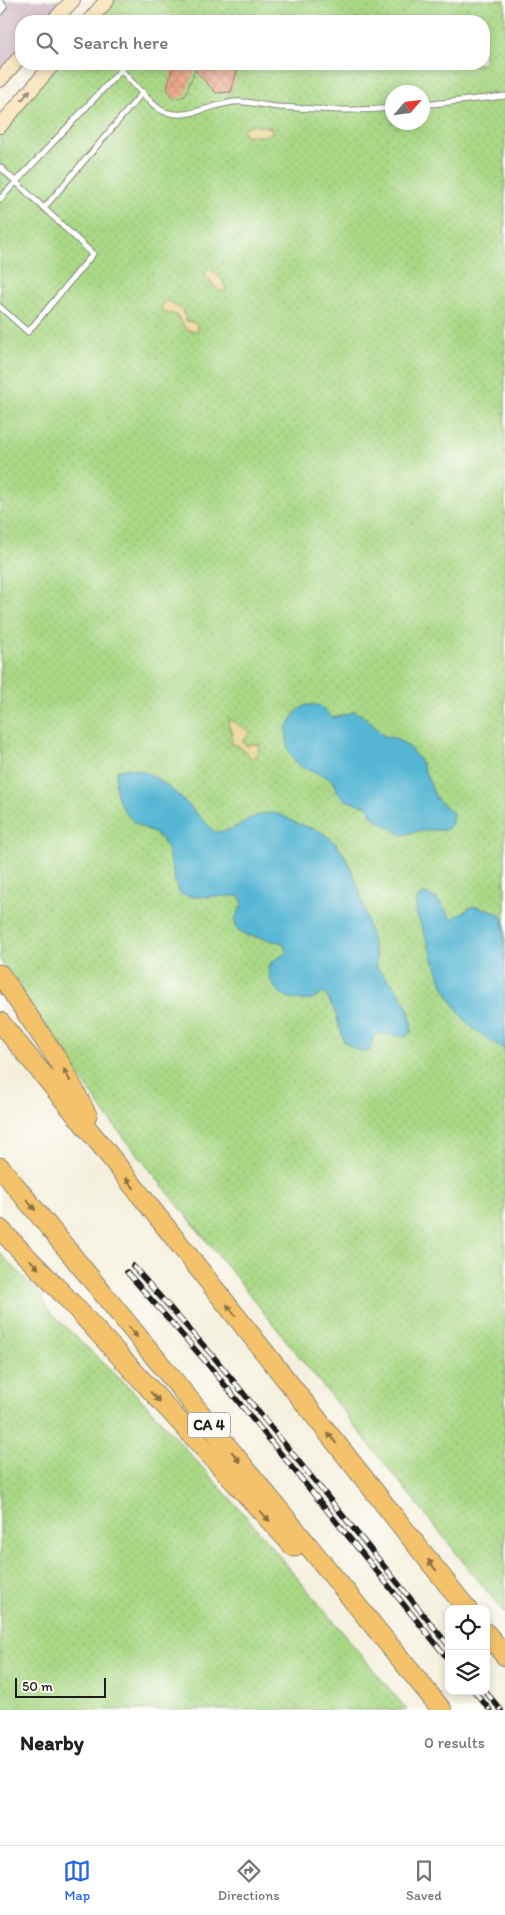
<!DOCTYPE html>
<style>
body{margin:0;font-family:Itim,sans-serif;background:#f2f2f2;color:#222}
.controls{position:absolute;right:15px;bottom:15px;display:grid;overflow:hidden;border-radius:10px;box-shadow:0 2px 8px #0003}
.controls button{width:45px;height:45px;display:grid;place-items:center;padding:0;border:0;border-bottom:1px solid #e0e0e0;background:#fff;color:#222;font:25px sans-serif}
.compass{position:absolute;left:385px;top:85px;width:45px;height:45px;border-radius:50%;background:#fff;box-shadow:0 2px 8px #0003;rotate:62deg}
.scale{position:absolute;left:15px;bottom:12px;width:91px;box-sizing:border-box;padding-left:5px;border:2px solid #1c1c1c;border-top:0;font-size:14px;line-height:18px;white-space:nowrap;color:#1c1c1c;-webkit-text-stroke:4px #fdfcf7;paint-order:stroke}
.list{margin:0;padding:0;list-style:none}
h2{display:flex;justify-content:space-between;align-items:center;height:65px;margin:0;padding:0 20px;font-size:21px}
h2 small{font-size:16px;font-weight:400;color:#767676}
.icon{flex:none;width:28px;height:28px;fill:none;stroke:currentColor;stroke-width:2;stroke-linecap:round;stroke-linejoin:round}
.map{position:relative;flex:none;width:505px;height:1710px;overflow:hidden}
.search{position:absolute;background:#fff;box-shadow:0 2px 8px #0003;left:15px;right:15px;top:15px;height:55px;display:flex;align-items:center;gap:12px;box-sizing:border-box;padding:0 18px;border-radius:20px;color:#767676;font-size:19px}
.sheet{height:135px;background:#fff}
nav{display:flex;justify-content:space-around;align-items:center;box-sizing:border-box;height:70px;border-top:1px solid #e0e0e0;background:#fff;font-size:14px;color:#767676}
nav a{display:grid;justify-items:center;gap:2px}
nav .on{color:#2563eb}
.map>svg:first-child{display:block}
</style>
<div class="map">
<svg width="505" height="1710" viewBox="0 0 505 1710">
<defs>
<pattern id="grass-dots" width="8" height="8" patternUnits="userSpaceOnUse" patternTransform="scale(1.25)"><rect width="8" height="8" fill="#a9d885"/><path d="M2 2h.1M6 6h.1" fill="none" stroke="#91b972" stroke-width="1.8" stroke-linecap="round"/></pattern>
<pattern id="sand-dots" width="8" height="8" patternUnits="userSpaceOnUse" patternTransform="scale(1.25)"><rect width="8" height="8" fill="#eeda9e"/><path d="M2 2h.1M6 6h.1" fill="none" stroke="#ccba88" stroke-width="1.8" stroke-linecap="round"/></pattern>
<pattern id="building-cross-hatch" width="8" height="8" patternUnits="userSpaceOnUse" patternTransform="scale(1.25)"><rect width="8" height="8" fill="#eba88b"/><path d="M0 0l8 8M0 8l8-8" fill="none" stroke="#c99077"/></pattern>
</defs>
<rect width="100%" height="100%" fill="#fdfcf7"/>
<filter id="ink" filterUnits="userSpaceOnUse"><feTurbulence type="fractalNoise" baseFrequency=".02" numOctaves="2"/><feDisplacementMap in="SourceGraphic" scale="10" xChannelSelector="R" yChannelSelector="G"/><feConvolveMatrix kernelMatrix="1 2 1 2 8 2 1 2 1" color-interpolation-filters="sRGB"/></filter>
<filter id="wash" filterUnits="userSpaceOnUse"><feTurbulence type="fractalNoise" baseFrequency=".0096" numOctaves="4" result="noise"/><feDisplacementMap in="SourceGraphic" scale="20" xChannelSelector="R" yChannelSelector="G"/><feGaussianBlur stdDeviation="1.12" result="paint"/><feColorMatrix in="noise" values="0 0 0 0 0 0 0 0 0 0 0 0 0 0 0 0 0 1.4 0 .05"/><feComposite in="paint" operator="in"/></filter>
<g filter="url(#wash)">
<rect width="100%" height="100%" fill="#f5f0de"/>
<!-- industrial -->
<path fill="#d2bdc8" d="M0 0H73L53 21H21V56L0 80Z"/>
<!-- grass -->
<path fill="url(#grass-dots)" stroke="#627a50" fill-rule="evenodd" d="M107 0H505V1614L106 1115 0 960V126L53 64H484V21H89ZM392 92H422V122H392Z
M0 1253 43 1297 48 1310 143 1401 251 1522 407 1710H0Z"/>
<!-- sand -->
<path fill="url(#sand-dots)" stroke="#857b5d" d="M249 125 271 127 272 132 265 136 245 135 243 128Z
M209 269C217 271 226 283 226 291H218L204 275Z
M168 301 182 309 186 321 196 323 198 331 187 330 176 315 163 312 161 306Z
M230 719 248 731V735L243 740 245 745 260 744 257 756 252 758 238 745 231 744 233 734 228 724Z"/>
<!-- water -->
<path fill="#55b6d4" stroke="#386978" d="M306 705H319L333 718 355 711 367 719 384 736 395 738 409 747 421 762 437 800 453 813C453 836 440 829 426 830 418 831 410 833 402 835L371 816 369 807 345 800 337 792 335 783 327 777 301 767 296 762 288 749 286 728 296 712Z
M128 768C162 771 192 810 215 832 238 833 249 812 271 813 283 813 289 821 299 824 306 827 314 828 321 832 359 852 364 918 376 955V967C397 990 411 999 412 1031L405 1037 378 1033 373 1038 370 1051 360 1052 344 1042 335 1012 325 993C319 995 312 1000 306 1000 284 1001 263 986 271 962L287 953 283 943 242 934 236 927 235 919 243 903 239 896 193 897 180 894C172 878 172 858 164 842 159 834 150 831 142 827 123 817 111 793 117 771Z
M426 894 437 899 452 919 473 906 495 911 504 919 505 1050C495 1043 482 1037 473 1028 438 994 435 955 416 913V903L419 896Z"/>
<g id="blocks">
<!-- building -->
<path fill="url(#building-cross-hatch)" d="M173 64H231L237 71 231 92 216 93 195 70 185 96 173 99 167 89Z"/>
</g>
</g>
<g filter="url(#ink)">
<use href="#blocks" fill-opacity="0" stroke="#88867d" stroke-width="1"/>
<g fill="none" stroke-linecap="round" stroke-linejoin="round">
<defs>
<path id="lane" d="M0 1 4 7 0 12
M422 105 505 96
M0 167 93 254 28 332 0 307
M0 199 121 70C131 80 153 108 165 112 187 119 207 107 228 103 245 99 261 106 278 107 316 109 354 112 392 108
M44 208 143 92"/>
<path id="secondary" d="M53 21 73 0
M89 21 107 0
M0 80 21 56
M0 126 53 64"/>
<path id="highway" d="M0 974 60 1063 87 1115
M0 1022 105 1150 467 1609
M0 1167 442 1710
M0 1229 65 1296 294 1547
M486 1633 505 1656"/>
</defs>
<!-- lane casing -->
<use href="#lane" stroke="#88867d" stroke-width="7"/>
<!-- secondary casing -->
<use href="#secondary" stroke="#88867d" stroke-width="16"/>
<!-- highway casing -->
<use href="#highway" stroke="#88867d" stroke-width="21"/>
<!-- lane -->
<use href="#lane" stroke="#fff" stroke-width="5"/>
<!-- secondary -->
<use href="#secondary" stroke="#fae7c3" stroke-width="14"/>
<!-- highway -->
<use href="#highway" stroke="#f3c26a" stroke-width="19"/>
<defs>
<path id="rail" d="M133 1266 213 1356 449 1646
M127 1272 206 1362 449 1660
M474 1691 490 1710
M485 1691 501 1710"/>
</defs>
<!-- rail casing -->
<use href="#rail" stroke="#1c1c1c" stroke-width="5.5"/>
<!-- rail -->
<use href="#rail" stroke="#fdfcf7" stroke-width="4" stroke-dasharray="11" stroke-linecap="butt"/>
</g>
<!-- one-way arrows -->
<defs><path id="oneway-solid" d="M-6-.8H1V-3.2L6.5 0L1 3.2V.8H-6Z" transform="scale(1.25)"/></defs>
<use fill="#968c78" href="#oneway-solid" transform="translate(26 95) rotate(-50)"/>
<g fill="#886f43">
<use href="#oneway-solid" transform="translate(67 1075) rotate(-117)"/>
<use href="#oneway-solid" transform="translate(130 1183) rotate(-128)"/>
<use href="#oneway-solid" transform="translate(31 1205) rotate(51)"/>
<use href="#oneway-solid" transform="translate(34 1264) rotate(46)"/>
<use href="#oneway-solid" transform="translate(231 1310) rotate(-128)"/>
<use href="#oneway-solid" transform="translate(133 1332) rotate(51)"/>
<use href="#oneway-solid" transform="translate(155 1397) rotate(48)"/>
<use href="#oneway-solid" transform="translate(332 1438) rotate(-128)"/>
<use href="#oneway-solid" transform="translate(236 1457) rotate(51)"/>
<use href="#oneway-solid" transform="translate(265 1516) rotate(47)"/>
<use href="#oneway-solid" transform="translate(432 1565) rotate(-128)"/>
</g>
</g>
<g text-anchor="middle" stroke-width="4.5" stroke-linejoin="round" paint-order="stroke">
<!-- shield labels -->
<rect fill="#fdfcf7" stroke="#605f5e" stroke-width="1" x="188" y="1412.5" width="42" height="25" rx="4"/>
<g font-size="15" font-weight="bold" fill="#1c1c1c">
<text x="209" y="1430">CA 4</text>
</g>
</g>
</svg>
<div class="controls">
<button><svg class="icon" aria-label="locate" viewBox="0 0 24 24"><circle cx="12" cy="12" r="6"/><path d="M12 2v4M12 18v4M2 12h4M18 12h4"/></svg></button>
<button><svg class="icon" aria-label="layers" viewBox="0 0 24 24"><path d="M12 4l9 5-9 5-9-5zM3 14l9 5 9-5"/></svg></button>
</div>
<svg class="compass" viewBox="-18 -18 36 36"><path d="M0-13l5 13h-10z" fill="#e53935"/><path d="M0 13l5-13h-10z" fill="#767676"/></svg>
<div class="scale">50 m</div>
<div class="search"><svg class="icon" aria-label="search" viewBox="0 0 24 24"><circle cx="10" cy="10" r="6"/><path d="M15 15l6 6"/></svg>Search here</div>
</div>
<section class="sheet">
<h2>Nearby<small>0 results</small></h2>
<ul class="list">
</ul>
</section>
<nav>
<a class="on"><svg class="icon" aria-label="map" viewBox="0 0 24 24"><path d="M3 6l6-2 6 2 6-2v14l-6 2-6-2-6 2zM9 4v14M15 6v14"/></svg>Map</a>
<a><svg class="icon" aria-label="directions" viewBox="0 0 24 24"><path d="M12 3l9 9-9 9-9-9zM9 14v-3h6M13 9l2 2-2 2"/></svg>Directions</a>
<a><svg class="icon" aria-label="saved" viewBox="0 0 24 24"><path d="M7 4h10v16l-5-4-5 4z"/></svg>Saved</a>
</nav>
